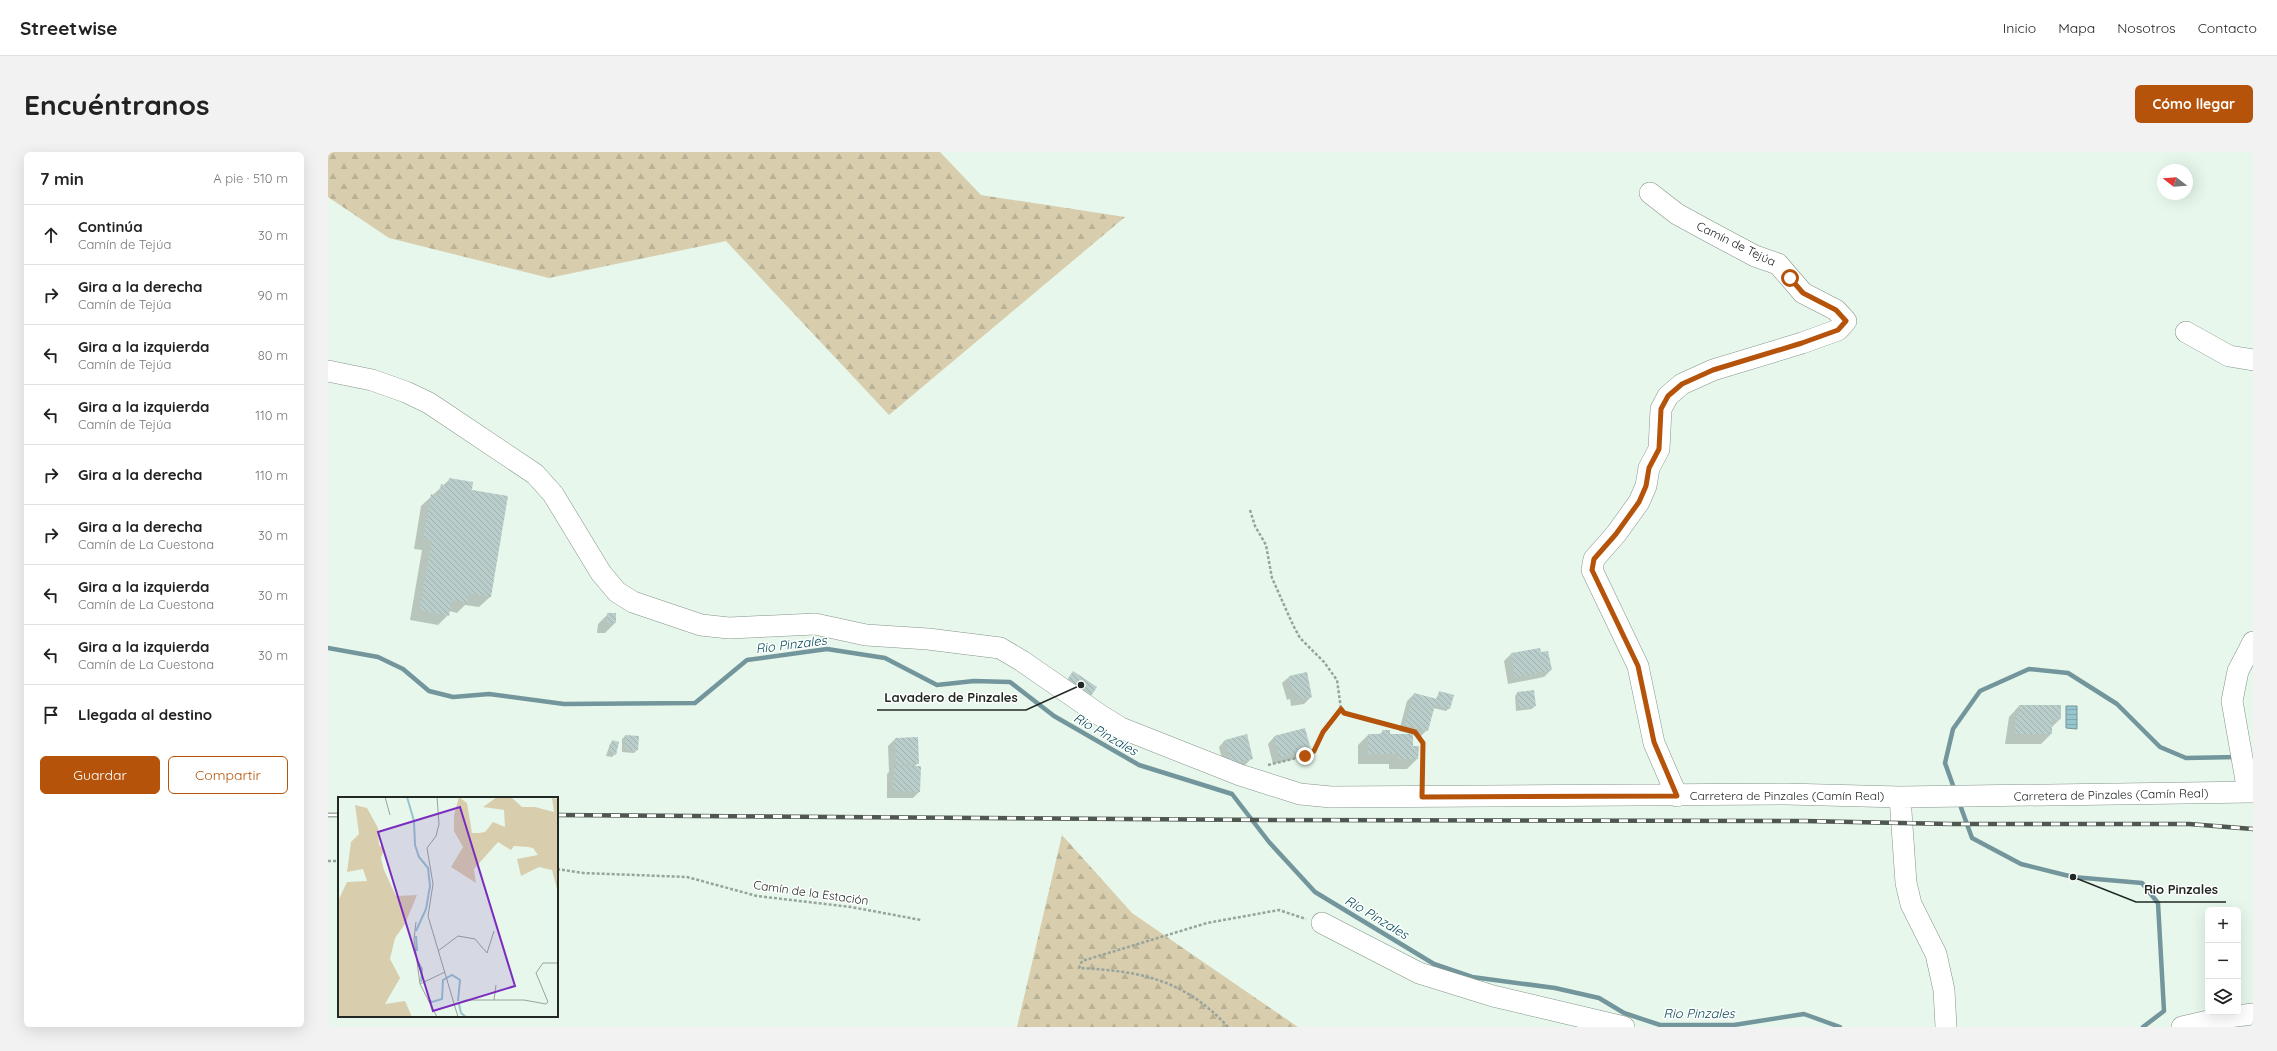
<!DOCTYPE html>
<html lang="es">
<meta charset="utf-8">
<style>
body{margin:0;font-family:Quicksand,sans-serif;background:#f2f2f2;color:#222}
.controls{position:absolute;right:12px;bottom:12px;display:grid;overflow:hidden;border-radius:6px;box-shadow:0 4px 16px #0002}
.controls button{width:36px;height:36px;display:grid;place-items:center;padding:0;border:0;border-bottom:1px solid #e0e0e0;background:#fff;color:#222;font:20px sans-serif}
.compass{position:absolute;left:1829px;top:12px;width:36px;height:36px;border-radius:50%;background:#fff;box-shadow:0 4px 16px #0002;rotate:287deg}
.stop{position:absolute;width:12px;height:12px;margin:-9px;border:3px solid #b45309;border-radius:50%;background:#fff}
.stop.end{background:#b45309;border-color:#fff;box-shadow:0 1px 4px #0008}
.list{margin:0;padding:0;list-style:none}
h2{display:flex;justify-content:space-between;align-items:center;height:52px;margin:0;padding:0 16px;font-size:17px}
h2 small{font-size:13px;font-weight:400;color:#767676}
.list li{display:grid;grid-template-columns:26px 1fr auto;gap:12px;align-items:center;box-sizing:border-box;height:60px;padding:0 16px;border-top:1px solid #e0e0e0}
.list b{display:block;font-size:15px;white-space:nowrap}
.list p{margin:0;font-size:13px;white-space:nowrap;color:#767676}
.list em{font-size:13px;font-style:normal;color:#767676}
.actions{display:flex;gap:8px;padding:12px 16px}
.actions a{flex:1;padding:9px 0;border:1px solid #b45309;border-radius:6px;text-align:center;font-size:14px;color:#b45309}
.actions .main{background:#b45309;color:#fff}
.icon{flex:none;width:22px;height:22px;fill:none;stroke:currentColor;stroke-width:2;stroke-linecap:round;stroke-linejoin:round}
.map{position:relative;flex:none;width:1925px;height:875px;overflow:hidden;border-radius:6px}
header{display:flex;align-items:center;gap:24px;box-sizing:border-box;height:56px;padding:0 20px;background:#fff;border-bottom:1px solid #e0e0e0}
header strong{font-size:19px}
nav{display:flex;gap:22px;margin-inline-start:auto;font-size:14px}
.intro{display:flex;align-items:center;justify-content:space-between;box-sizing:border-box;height:96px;padding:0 24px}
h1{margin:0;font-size:28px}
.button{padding:10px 18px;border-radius:6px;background:#b45309;color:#fff;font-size:14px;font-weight:700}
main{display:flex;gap:24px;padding:0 24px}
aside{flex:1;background:#fff;border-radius:6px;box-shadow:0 4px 16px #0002}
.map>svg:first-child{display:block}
</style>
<header>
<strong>Streetwise</strong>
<nav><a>Inicio</a><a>Mapa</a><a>Nosotros</a><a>Contacto</a></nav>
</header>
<div class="intro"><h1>Encuéntranos</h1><a class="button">Cómo llegar</a></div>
<main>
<aside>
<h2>7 min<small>A pie · 510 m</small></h2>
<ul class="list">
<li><svg class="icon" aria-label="ahead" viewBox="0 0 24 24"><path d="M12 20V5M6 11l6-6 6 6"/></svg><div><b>Continúa</b><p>Camín de Tejúa</p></div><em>30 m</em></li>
<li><svg class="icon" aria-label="right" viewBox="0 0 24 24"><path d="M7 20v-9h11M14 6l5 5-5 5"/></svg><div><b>Gira a la derecha</b><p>Camín de Tejúa</p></div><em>90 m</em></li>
<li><svg class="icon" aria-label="left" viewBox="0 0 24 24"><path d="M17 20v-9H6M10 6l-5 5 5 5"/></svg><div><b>Gira a la izquierda</b><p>Camín de Tejúa</p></div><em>80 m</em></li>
<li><svg class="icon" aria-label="left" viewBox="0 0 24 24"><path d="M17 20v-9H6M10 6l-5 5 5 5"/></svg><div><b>Gira a la izquierda</b><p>Camín de Tejúa</p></div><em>110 m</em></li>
<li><svg class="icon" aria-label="right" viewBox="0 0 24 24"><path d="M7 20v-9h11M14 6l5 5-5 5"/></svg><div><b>Gira a la derecha</b></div><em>110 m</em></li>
<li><svg class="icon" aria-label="right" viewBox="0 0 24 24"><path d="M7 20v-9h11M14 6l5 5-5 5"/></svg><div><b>Gira a la derecha</b><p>Camín de La Cuestona</p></div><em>30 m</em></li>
<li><svg class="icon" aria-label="left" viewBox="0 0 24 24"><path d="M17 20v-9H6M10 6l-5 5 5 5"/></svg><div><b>Gira a la izquierda</b><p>Camín de La Cuestona</p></div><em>30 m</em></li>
<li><svg class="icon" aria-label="left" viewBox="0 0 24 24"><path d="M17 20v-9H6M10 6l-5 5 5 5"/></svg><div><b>Gira a la izquierda</b><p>Camín de La Cuestona</p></div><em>30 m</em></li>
<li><svg class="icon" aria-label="arrive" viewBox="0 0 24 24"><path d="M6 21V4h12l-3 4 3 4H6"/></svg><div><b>Llegada al destino</b></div></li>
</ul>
<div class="actions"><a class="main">Guardar</a><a>Compartir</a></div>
</aside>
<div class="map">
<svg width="1925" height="875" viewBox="0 0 1925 875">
<defs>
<pattern id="forest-firs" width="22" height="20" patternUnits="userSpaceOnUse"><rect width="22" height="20" fill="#d8cead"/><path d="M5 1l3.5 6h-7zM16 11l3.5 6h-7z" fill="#b9b195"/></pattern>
<pattern id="water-rules" width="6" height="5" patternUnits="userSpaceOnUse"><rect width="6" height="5" fill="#96c4cf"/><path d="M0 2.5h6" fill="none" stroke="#81a8b2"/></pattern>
<pattern id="building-back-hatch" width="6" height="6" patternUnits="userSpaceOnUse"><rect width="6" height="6" fill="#b9cdca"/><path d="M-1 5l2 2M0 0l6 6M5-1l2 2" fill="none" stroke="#9fb0ad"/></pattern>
</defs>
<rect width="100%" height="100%" fill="#e7f7eb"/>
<!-- forest -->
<path fill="url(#forest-firs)" d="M0 0H612L653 43 797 65 561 263 398 89 221 126 61 86 0 45Z
M734 683 804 761 970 875H689Z"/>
<!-- water -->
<path fill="url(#water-rules)" stroke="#73959c" d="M1738 554H1749V577L1738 576Z"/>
<!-- shadow -->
<path fill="#0003" d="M122 327 143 338 179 345 162 445 151 455 137 453 129 461 121 459 120 463 110 473 82 468 94 398 86 397 93 354Z
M280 462 287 471 277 481H269L270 472Z
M1183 502 1223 518 1216 525 1180 532 1176 509Z
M961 525 983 545 976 552 963 554 962 547 959 548 954 531Z
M1112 540 1121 556 1118 559 1105 556 1099 578 1092 585 1084 583V595L1089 607 1079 617H1061V612H1030V593L1040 583H1051L1055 579 1061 583 1082 582 1071 579 1079 549 1086 542 1107 548Z
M1190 540 1207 554 1204 557 1188 559 1187 544Z
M1691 554H1732V567L1723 576V582L1713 592H1677L1681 565Z
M297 584 309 598 306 601 294 600V587Z
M946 585 981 598 975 605 945 612 940 592Z
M589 586 590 611 586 615 592 639 585 646H559V622L561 620 560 594 567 587Z
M897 588 924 606 917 613 897 618 891 595Z
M285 589 287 602 284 605 278 604 282 592Z"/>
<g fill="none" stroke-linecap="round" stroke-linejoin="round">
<!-- stream -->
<path stroke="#73959c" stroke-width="4.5" d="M0 496 50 505 75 517 101 539 125 545 161 542 236 552 367 551 419 508 499 497 557 506 609 533 646 529 682 530 726 564 811 613 904 642 941 690 987 740 1106 812 1144 825 1227 836 1271 846 1296 861 1332 873H1406L1476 862 1512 875
M1627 639 1617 611 1625 577 1652 539 1701 517 1740 521 1789 552 1832 595 1858 606 1909 605
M1631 650 1644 686 1693 712 1745 725 1814 731 1830 751 1836 859 1815 875"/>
</g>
<!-- building -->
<path fill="url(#building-back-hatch)" d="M121 326 145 330 144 338 180 344 163 445 141 442 140 451 124 448 121 464 91 458 104 388 95 387 103 342 111 344 113 332 120 334Z
M279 461H288V471H279Z
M1212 496 1213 500 1220 499 1224 518 1187 526 1183 501Z
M745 519 769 535 761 547 737 531Z
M979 520 984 545 970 548 969 541 966 542 963 534 961 524Z
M1206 538 1208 554 1191 556 1189 540Z
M1111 539 1126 543 1122 557 1107 553 1100 579 1077 573 1086 541 1109 547Z
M1691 553H1733V567L1724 568V582H1687V564H1691Z
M977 576 983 598 951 606 946 584Z
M1054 578H1062V582H1085V594H1091L1090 607H1070V602H1040V582H1055Z
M919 582 925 607 903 612 897 588Z
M297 583 311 584 310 598H297Z
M590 585 591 612 568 613 567 586Z
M284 588 291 590 288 603 281 601Z
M566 614H593L592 640 565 639Z"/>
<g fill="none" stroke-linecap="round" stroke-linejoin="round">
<defs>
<path id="minor" d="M1322 41 1349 62 1382 80 1427 104 1450 112 1475 141 1508 158 1518 169 1510 178 1474 191 1385 218 1354 232 1340 244 1333 257 1331 297 1321 316 1318 334 1311 350 1288 382 1266 407 1264 418 1310 514 1326 591 1349 644
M1858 180 1901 204 1925 208
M0 219 44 228 78 240 101 251 207 322 225 342 273 421 289 440 305 450 373 473 401 476 487 472 538 483 600 487 672 496 694 509 772 563 793 576 912 623 972 642 1003 645 1458 642 1572 645 1925 640
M1920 640 1904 549 1910 519 1925 490
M1572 645 1578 731 1583 752 1608 802 1616 838 1618 875
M994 771 1091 821 1165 844 1296 875
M1854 875 1893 866 1925 862"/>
</defs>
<!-- minor casing -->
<use href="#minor" stroke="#859489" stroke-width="22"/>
<!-- path -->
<path stroke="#98a49b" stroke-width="2.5" stroke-dasharray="3 2" stroke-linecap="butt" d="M922 358 927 374 938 393 944 426 965 473 972 486 996 510 1009 528 1013 557 1016 561 1087 581 1095 591V627
M940 613 977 604 986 599 995 580 1013 557
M0 709H11
M229 717 255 721 359 725 429 744 523 755 593 768
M900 875C856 827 812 819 751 816L754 809 879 771 951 758 978 767"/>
<!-- minor -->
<use href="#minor" stroke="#fff" stroke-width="21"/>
<defs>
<path id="rail" d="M0 663H11
M229 663 943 668 1476 669 1622 672H1861L1925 677"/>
</defs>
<!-- rail casing -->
<use href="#rail" stroke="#4f5751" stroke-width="4.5"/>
<!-- rail -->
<use href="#rail" stroke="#fff" stroke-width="3" stroke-dasharray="9" stroke-linecap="butt"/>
</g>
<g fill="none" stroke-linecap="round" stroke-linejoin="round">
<!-- route -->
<path stroke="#b45309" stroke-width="5" d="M977 604 986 599 995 580 1013 557 1016 561 1087 580 1095 591 1094 645 1349 644 1326 590 1310 514 1264 418 1266 407 1288 382 1311 350 1318 334 1321 316 1331 297 1333 257 1340 244 1354 232 1385 218 1474 191 1510 178 1518 169 1508 158 1475 141 1462 126"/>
</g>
<g text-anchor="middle" stroke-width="3" stroke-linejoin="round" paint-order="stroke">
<!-- street labels -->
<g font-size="12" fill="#222824" stroke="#fff">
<text transform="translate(1408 92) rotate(26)" y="4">Camín de Tejúa</text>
<text transform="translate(1783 643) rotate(-1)" y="4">Carretera de Pinzales (Camín Real)</text>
<text x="1459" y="648">Carretera de Pinzales (Camín Real)</text>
<text transform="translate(483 741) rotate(8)" y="4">Camín de la Estación</text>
</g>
<!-- water labels -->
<g font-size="13" font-style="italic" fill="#054a57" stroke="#fff">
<text transform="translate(463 492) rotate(-7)" y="5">Rio Pinzales</text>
<text transform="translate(778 582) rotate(30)" y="5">Rio Pinzales</text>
<text transform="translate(1049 765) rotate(31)" y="5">Rio Pinzales</text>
<text x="1371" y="866">Rio Pinzales</text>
</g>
</g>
<!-- overview -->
<g transform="translate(10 645)">
<rect width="220" height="220" fill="#e7f7eb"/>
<path d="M121 0 129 6 134 36H141L147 35 155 25 167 30 166 13 145 10 159 0H173L184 10H197L216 15 214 1 220 2V96L214 73 201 70 183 79 179 62 200 58 195 51 190 50 176 49 173 53 160 45 136 72 138 86 113 70 125 50 116 34V18ZM17 8 29 11 40 31 41 48 46 52 43 61 46 73 58 99 79 98 67 127 57 141 52 162 62 181 47 207 67 204 74 220H0V104L9 85 29 84 25 72 9 75 13 45 21 37Z" fill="#d8cead"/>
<path fill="none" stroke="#96c4cf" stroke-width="2" d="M69 0 76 24 77 48 81 60 90 71 92 89 88 112 78 134M78 139 79 154M80 165 84 172 83 185M92 204 94 205 104 202 105 183 114 178 122 183 120 204M121 207 123 216 128 220"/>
<path fill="none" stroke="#98a49b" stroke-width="1" d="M47 0 52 18M99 0 101 27 98 39 89 51 95 87 90 119 120 220M78 125 76 142 82 187M100 154 120 139 137 142 149 156 156 134M156 203 158 188M117 207 128 203H186L208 207 210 205 198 176 205 166H220M99 220 82 187 107 175"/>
<path fill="#7b2cbf" fill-opacity="0.15" stroke="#7b2cbf" stroke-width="2" d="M122 10 177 189 95 214 40 35Z"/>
<rect width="220" height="220" fill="none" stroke="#222824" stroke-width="2"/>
</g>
<!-- callouts -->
<path fill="none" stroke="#222824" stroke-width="1.5" d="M753 533L698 558H549M1745 725L1808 750H1898"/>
<g fill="#222824" stroke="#fff" stroke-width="1.5">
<circle cx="753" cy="533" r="4"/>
<circle cx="1745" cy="725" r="4"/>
</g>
<g font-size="13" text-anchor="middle" font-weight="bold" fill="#222824" stroke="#fff" stroke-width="3" stroke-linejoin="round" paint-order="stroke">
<text x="623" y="550">Lavadero de Pinzales</text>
<text x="1853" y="742">Rio Pinzales</text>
</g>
</svg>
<div class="controls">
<button>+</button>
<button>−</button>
<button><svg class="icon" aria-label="layers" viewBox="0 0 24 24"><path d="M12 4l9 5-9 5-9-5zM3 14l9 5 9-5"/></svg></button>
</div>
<svg class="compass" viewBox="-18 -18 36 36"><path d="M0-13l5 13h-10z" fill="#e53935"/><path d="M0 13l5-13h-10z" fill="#767676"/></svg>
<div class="stop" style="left:1462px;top:126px"></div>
<div class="stop end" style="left:977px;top:604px"></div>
</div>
</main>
